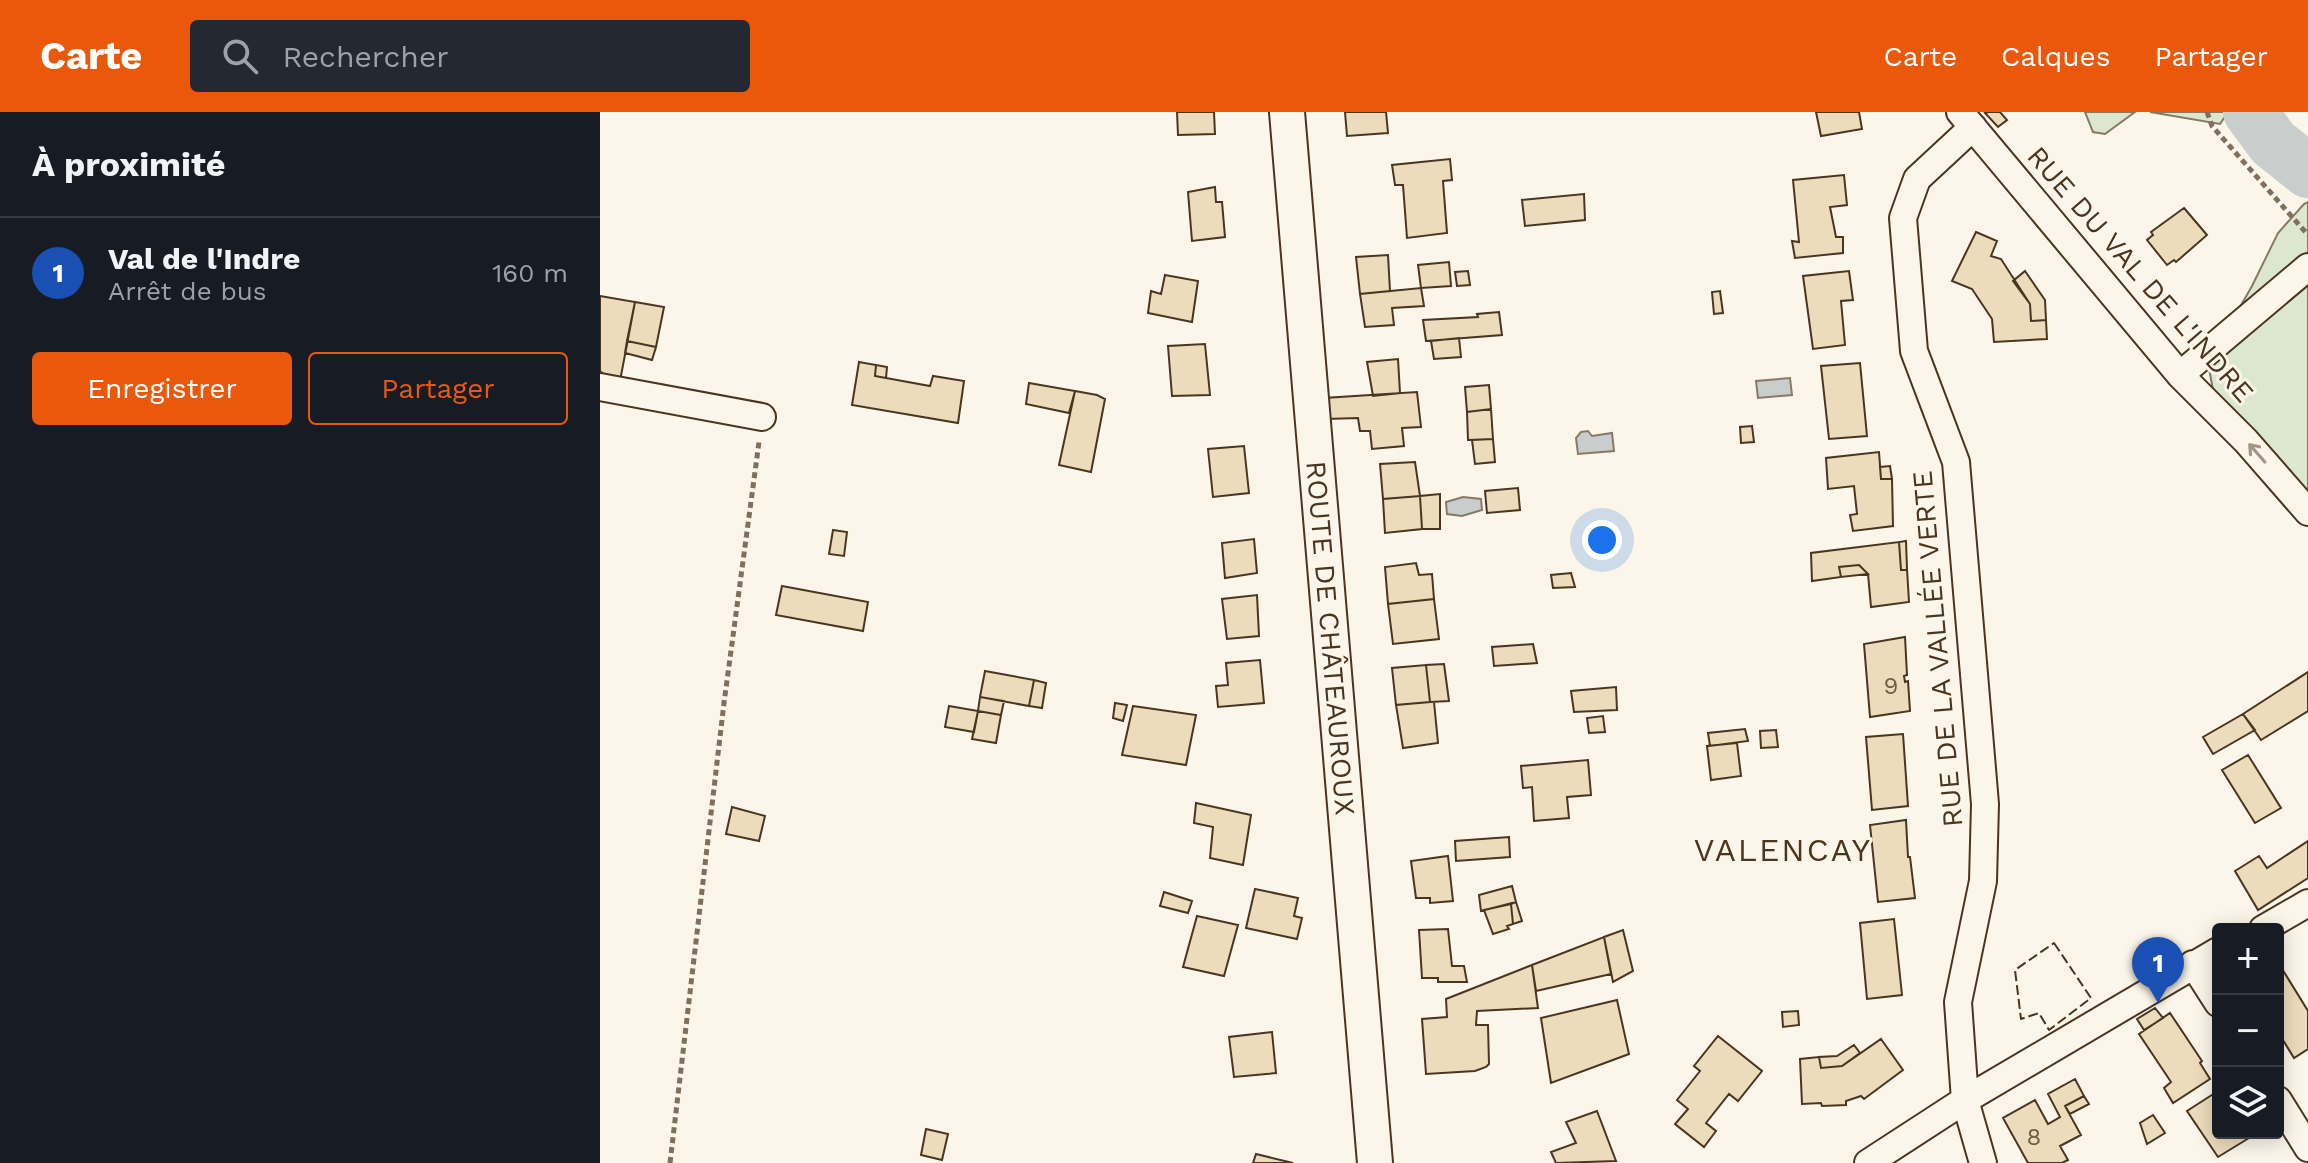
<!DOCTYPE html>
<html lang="fr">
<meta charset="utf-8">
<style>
body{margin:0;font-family:"Work Sans",sans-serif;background:#242831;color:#f1f3f6}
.controls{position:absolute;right:24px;bottom:24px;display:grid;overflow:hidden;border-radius:8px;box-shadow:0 4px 20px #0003}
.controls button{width:72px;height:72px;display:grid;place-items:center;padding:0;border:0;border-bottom:2px solid #363941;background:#171b24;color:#f1f3f6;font:40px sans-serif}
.you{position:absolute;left:1002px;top:428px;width:28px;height:28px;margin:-20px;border:6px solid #fff;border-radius:50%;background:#1a73e8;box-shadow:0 0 0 12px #1a73e833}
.badge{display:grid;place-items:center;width:52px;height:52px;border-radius:50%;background:#ea580c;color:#fff;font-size:26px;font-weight:700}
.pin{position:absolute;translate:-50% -66px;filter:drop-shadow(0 2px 4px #0008)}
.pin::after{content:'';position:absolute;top:42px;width:28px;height:24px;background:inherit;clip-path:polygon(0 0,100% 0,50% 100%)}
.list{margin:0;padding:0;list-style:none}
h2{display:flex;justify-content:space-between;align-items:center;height:104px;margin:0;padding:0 32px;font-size:34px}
h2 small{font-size:26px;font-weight:400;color:#9ea1a6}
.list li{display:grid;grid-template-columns:52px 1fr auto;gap:24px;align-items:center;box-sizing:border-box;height:112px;padding:0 32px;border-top:2px solid #363941}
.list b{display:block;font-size:30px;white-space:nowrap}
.list p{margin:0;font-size:26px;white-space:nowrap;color:#9ea1a6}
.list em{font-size:26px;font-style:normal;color:#9ea1a6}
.actions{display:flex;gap:16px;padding:24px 32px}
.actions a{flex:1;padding:18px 0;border:2px solid #ea580c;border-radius:8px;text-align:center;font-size:28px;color:#ea580c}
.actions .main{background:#ea580c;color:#fff}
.icon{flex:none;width:44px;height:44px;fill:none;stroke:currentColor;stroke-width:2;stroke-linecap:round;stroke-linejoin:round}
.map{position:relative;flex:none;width:1708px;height:1051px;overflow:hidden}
header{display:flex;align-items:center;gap:48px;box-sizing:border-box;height:112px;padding:0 40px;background:#ea580c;color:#fff}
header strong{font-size:38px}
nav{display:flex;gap:44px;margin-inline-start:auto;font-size:28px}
.search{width:560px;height:72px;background:#242831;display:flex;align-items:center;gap:20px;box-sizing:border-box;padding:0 28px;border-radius:8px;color:#9ea1a6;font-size:30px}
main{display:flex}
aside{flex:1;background:#171b24}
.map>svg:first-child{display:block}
</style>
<header>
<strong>Carte</strong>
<div class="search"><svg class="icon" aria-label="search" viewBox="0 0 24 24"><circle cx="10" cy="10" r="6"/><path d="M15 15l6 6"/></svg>Rechercher</div>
<nav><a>Carte</a><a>Calques</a><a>Partager</a></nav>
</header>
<main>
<aside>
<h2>À proximité<small></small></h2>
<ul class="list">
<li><span class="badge" style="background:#1a4fb4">1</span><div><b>Val de l'Indre</b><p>Arrêt de bus</p></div><em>160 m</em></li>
</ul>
<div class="actions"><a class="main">Enregistrer</a><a>Partager</a></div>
</aside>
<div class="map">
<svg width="1708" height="1051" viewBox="0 0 1708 1051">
<rect width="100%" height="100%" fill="#fbf6e9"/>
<!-- green -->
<path fill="#dce7d0" stroke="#887966" stroke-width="2" d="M1485 0H1535L1505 22 1493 20Z
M1550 0H1628L1620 12Z
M1708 90V384L1613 278 1608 251 1652 174 1678 121 1704 92Z"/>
<!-- water -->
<path fill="#c9cecd" stroke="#887966" stroke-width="2" d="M1190 266 1192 283 1158 286 1156 269Z
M988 319 992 324 1012 321 1014 339 978 342 976 326 981 320Z
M863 385 881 387 882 398 862 404 847 402 846 390Z"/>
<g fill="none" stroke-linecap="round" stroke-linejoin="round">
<!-- river -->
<path stroke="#c9cecd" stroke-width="54" d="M1650 0 1673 31 1708 59"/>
</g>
<!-- building -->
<path fill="#ecdcbc" stroke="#4a3520" stroke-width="2" d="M577 0H614L615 22 578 23Z
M745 0H786L788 21 747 24Z
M1216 0H1259L1262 17 1221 24Z
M1388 0H1400L1407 8 1398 15 1385 1Z
M850 47 852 68 843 69 847 121 807 126 803 73H795L792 53Z
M1244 63 1247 93 1230 95 1236 125H1243V141L1195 146 1192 129 1199 130 1193 68Z
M615 75 616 90H622L625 125 592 129 588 80Z
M984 82 985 108 925 114 922 88Z
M1584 96 1607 123 1576 150 1574 148 1567 153 1547 128 1553 123 1551 120Z
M1376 120 1397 129 1391 144 1401 147 1430 192 1431 209 1446 208 1447 227 1394 230 1392 207 1372 177 1352 169Z
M788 143 790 179 760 182 756 145Z
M849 150 851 174 821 176 818 153Z
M868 159 870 173 857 174 855 160Z
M1249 159 1253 188 1241 189 1245 233 1213 237 1203 164Z
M1425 159 1445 188 1446 208 1431 209 1430 192 1413 169Z
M565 163 598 169 592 210 548 201 551 179 561 182Z
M821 176 824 194 792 196 794 213 765 215 760 182Z
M1120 179 1123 201 1114 202 1112 180Z
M0 184 35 190 20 269 8 266 0 259Z
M35 190 64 195 56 235 27 229Z
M899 200 902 223 826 229 823 208 878 205 877 202Z
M859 226 861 245 834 247 831 229Z
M27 229 56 235 52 248 25 241Z
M605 232 610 283 572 284 568 234Z
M798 247 800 281 773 284 767 250Z
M259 250 276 253 275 264 330 274 333 264 364 269 358 311 252 293Z
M1260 251 1267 324 1229 327 1221 254Z
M276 253 287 255 286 266 275 264Z
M429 271 475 279 469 301 426 292Z
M889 273 891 297 867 300 865 275Z
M475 279 497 283 505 287 491 360 459 353Z
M817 280 821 315 802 316 804 334 772 337 770 319H760L758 306 726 307 724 286Z
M891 297 893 327 868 328 867 300Z
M1152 314 1154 330 1141 331 1140 315Z
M893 327 895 350 875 352 872 328Z
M644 334 649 381 613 385 608 337Z
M1279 340 1281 367H1292L1293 414 1253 419 1250 403 1257 402 1254 374 1228 377 1226 346Z
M815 350 820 384 783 387 780 352Z
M1290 354 1292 367H1281L1280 355Z
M918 376 920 398 887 401 885 379Z
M840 382V417H822L820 384Z
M820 384 822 417 785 421 783 387Z
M233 418 247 420 244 444 229 442Z
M654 427 657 461 625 466 622 431Z
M1306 429 1307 457 1301 458 1299 430Z
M1299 430 1301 458 1307 457 1309 490 1271 495 1268 462 1259 453 1239 455 1241 465 1212 469 1211 441Z
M816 451 819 463 832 462 834 487 788 492 785 455Z
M1259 453 1268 462 1241 465 1239 455Z
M971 461 975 475 953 476 951 463Z
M182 474 268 490 263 519 176 503Z
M657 483 659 524 627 527 622 487Z
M834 487 839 527 793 532 788 492Z
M1305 525 1307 563 1304 564 1305 570 1308 569 1310 599 1270 605 1264 532Z
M933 532 937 551 894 554 892 535Z
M660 548 664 591 618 595 616 574 628 573 626 551Z
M844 552 849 589 830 590 826 553Z
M826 553 830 590 796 593 792 556Z
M385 559 434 568 429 594 380 585Z
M1708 560V599L1661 628 1643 602Z
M434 568 446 571 442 596 429 594Z
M1016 575 1017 598 974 600 971 579Z
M380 585 404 589 401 603 378 599Z
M830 590H834L838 631 803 636 796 593Z
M515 591 527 593 523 609 513 606Z
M349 594 378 599 374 620 345 615Z
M533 594 596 603 586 653 522 643Z
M378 599 401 603 396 631 372 627Z
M1643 602 1655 618 1613 642 1603 625Z
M1003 604 1005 620 989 621 987 606Z
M1145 617 1148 629 1110 634 1108 621Z
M1176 618 1178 635 1161 636 1160 619Z
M1303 622 1308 694 1272 698 1266 625Z
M1137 631 1141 664 1111 668 1107 634Z
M1648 643 1681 696 1655 711 1622 658Z
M988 648 991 683 967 685 969 706 934 709 932 675 923 676 921 654Z
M596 691 651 703 643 753 610 746 613 715 594 711Z
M132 695 165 704 159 729 126 722Z
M1306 708 1308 745H1310L1315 786 1278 790 1270 713Z
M909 725 910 745 856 749 855 729Z
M1708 729V766L1658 798 1635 759 1659 744 1667 756Z
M848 744 853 789 830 791V786H816L811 749Z
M912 774 916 790 881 799 879 783Z
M655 777 698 786 694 804 702 806 697 827 646 816Z
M564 780 592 789 588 801 560 794Z
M916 790 922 809 913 812 911 792Z
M911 792 913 812 907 814 909 817 893 822 884 798Z
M597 804 638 813 624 864 583 855Z
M1294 807 1302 883 1267 887 1260 811Z
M848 817 852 854H864L867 870H838V866H822L819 818Z
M1023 818 1033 859 1013 870 1004 825Z
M1004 825 1011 862 936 879 932 853Z
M932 853 938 896 877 899 876 913H888L889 952 886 955 875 959 826 962 822 907 847 905 846 887Z
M1684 860 1708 899V937L1694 946 1678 920V864Z
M1017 888 1029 942 951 971 941 906Z
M1555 896 1563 906 1544 918 1537 907Z
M1198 899 1199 913 1183 915 1182 900Z
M1570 901 1602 949 1600 951 1610 967 1573 991 1564 976 1571 970 1539 922Z
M672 920 676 961 634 965 629 925Z
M1118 924 1162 959 1138 989 1129 982 1106 1011 1116 1019 1104 1035 1075 1012 1088 997 1077 988 1100 959 1094 954Z
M1281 927 1303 958 1264 987 1261 984 1246 989V993L1222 994 1221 991 1202 992 1200 947 1219 945 1221 956 1242 954Z
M1254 933 1260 941 1242 954 1221 956 1219 945 1237 944Z
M1475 967 1484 984 1465 994 1481 1023 1460 1034 1468 1048 1462 1051H1428L1403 1006 1435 988 1448 1012 1460 1005 1448 982Z
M1618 979V1021H1646L1649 1026 1618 1045 1587 999Z
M1484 984 1489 992 1470 1002 1465 994Z
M997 999 1016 1049 956 1051 951 1040 976 1031 966 1010Z
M1553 1003 1565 1021 1547 1032 1540 1011Z
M326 1017 348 1022 342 1048 321 1043Z
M656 1042 693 1051H653Z"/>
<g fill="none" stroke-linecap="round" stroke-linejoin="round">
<defs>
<path id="minor" d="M1360 0 1580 263 1646 329 1708 400
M1373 15 1317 67 1303 106 1314 239 1356 350 1385 692 1383 769 1358 890 1365 988 1383 1051
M1580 263 1708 155
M0 275 162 305
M1663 817 1708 791
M1593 852 1618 891
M1678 988 1708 1036
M1268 1051 1365 988 1618 839"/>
<g id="tertiary">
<path id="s1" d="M687 0 775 1051"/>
</g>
</defs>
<!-- minor casing -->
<use href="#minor" stroke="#4a3520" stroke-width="30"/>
<!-- tertiary casing -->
<use href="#tertiary" stroke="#4a3520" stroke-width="38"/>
<!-- path -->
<path stroke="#7f6f5c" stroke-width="5" stroke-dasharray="6 4" stroke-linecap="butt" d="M1607 0 1612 14 1708 123
M70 1051 124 591 159 330"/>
<!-- minor -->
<use href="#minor" stroke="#fbf6e9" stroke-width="26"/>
<!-- tertiary -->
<use href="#tertiary" stroke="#fbf6e9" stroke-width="34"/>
<!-- fence -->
<path stroke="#4a3520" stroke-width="2" stroke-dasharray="10 4" stroke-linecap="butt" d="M1454 831 1491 886 1449 918 1439 901 1421 907 1415 858Z"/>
</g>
<!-- one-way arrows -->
<defs><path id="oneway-shaft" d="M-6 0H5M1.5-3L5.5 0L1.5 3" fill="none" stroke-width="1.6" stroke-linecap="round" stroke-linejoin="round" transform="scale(2)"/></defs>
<use stroke="#a29684" href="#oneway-shaft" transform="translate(1657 341) rotate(-131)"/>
<g text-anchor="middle" stroke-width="6" stroke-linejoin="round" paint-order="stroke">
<!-- number labels -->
<g font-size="24" fill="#725f47">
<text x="1291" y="582">9</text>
<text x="1434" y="1033">8</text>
</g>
<!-- street labels -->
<g font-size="28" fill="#4a3520" stroke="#fbf6e9">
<text transform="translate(1541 162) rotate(49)" y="10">RUE DU VAL DE L'INDRE</text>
<text dy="10" stroke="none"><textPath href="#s1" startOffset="528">ROUTE DE CHÂTEAUROUX</textPath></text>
<text transform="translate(1337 537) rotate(-95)" y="10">RUE DE LA VALLÉE VERTE</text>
</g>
<!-- quarter labels -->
<g font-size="32" letter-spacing="2" fill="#4a3520" stroke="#fbf6e9">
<text x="1183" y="749">VALENCAY</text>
</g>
</g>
</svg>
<div class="controls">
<button>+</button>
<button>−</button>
<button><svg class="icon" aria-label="layers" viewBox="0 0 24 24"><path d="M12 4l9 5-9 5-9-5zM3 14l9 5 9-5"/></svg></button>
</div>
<div class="you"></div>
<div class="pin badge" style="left:1558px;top:891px;background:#1a4fb4">1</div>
</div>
</main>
